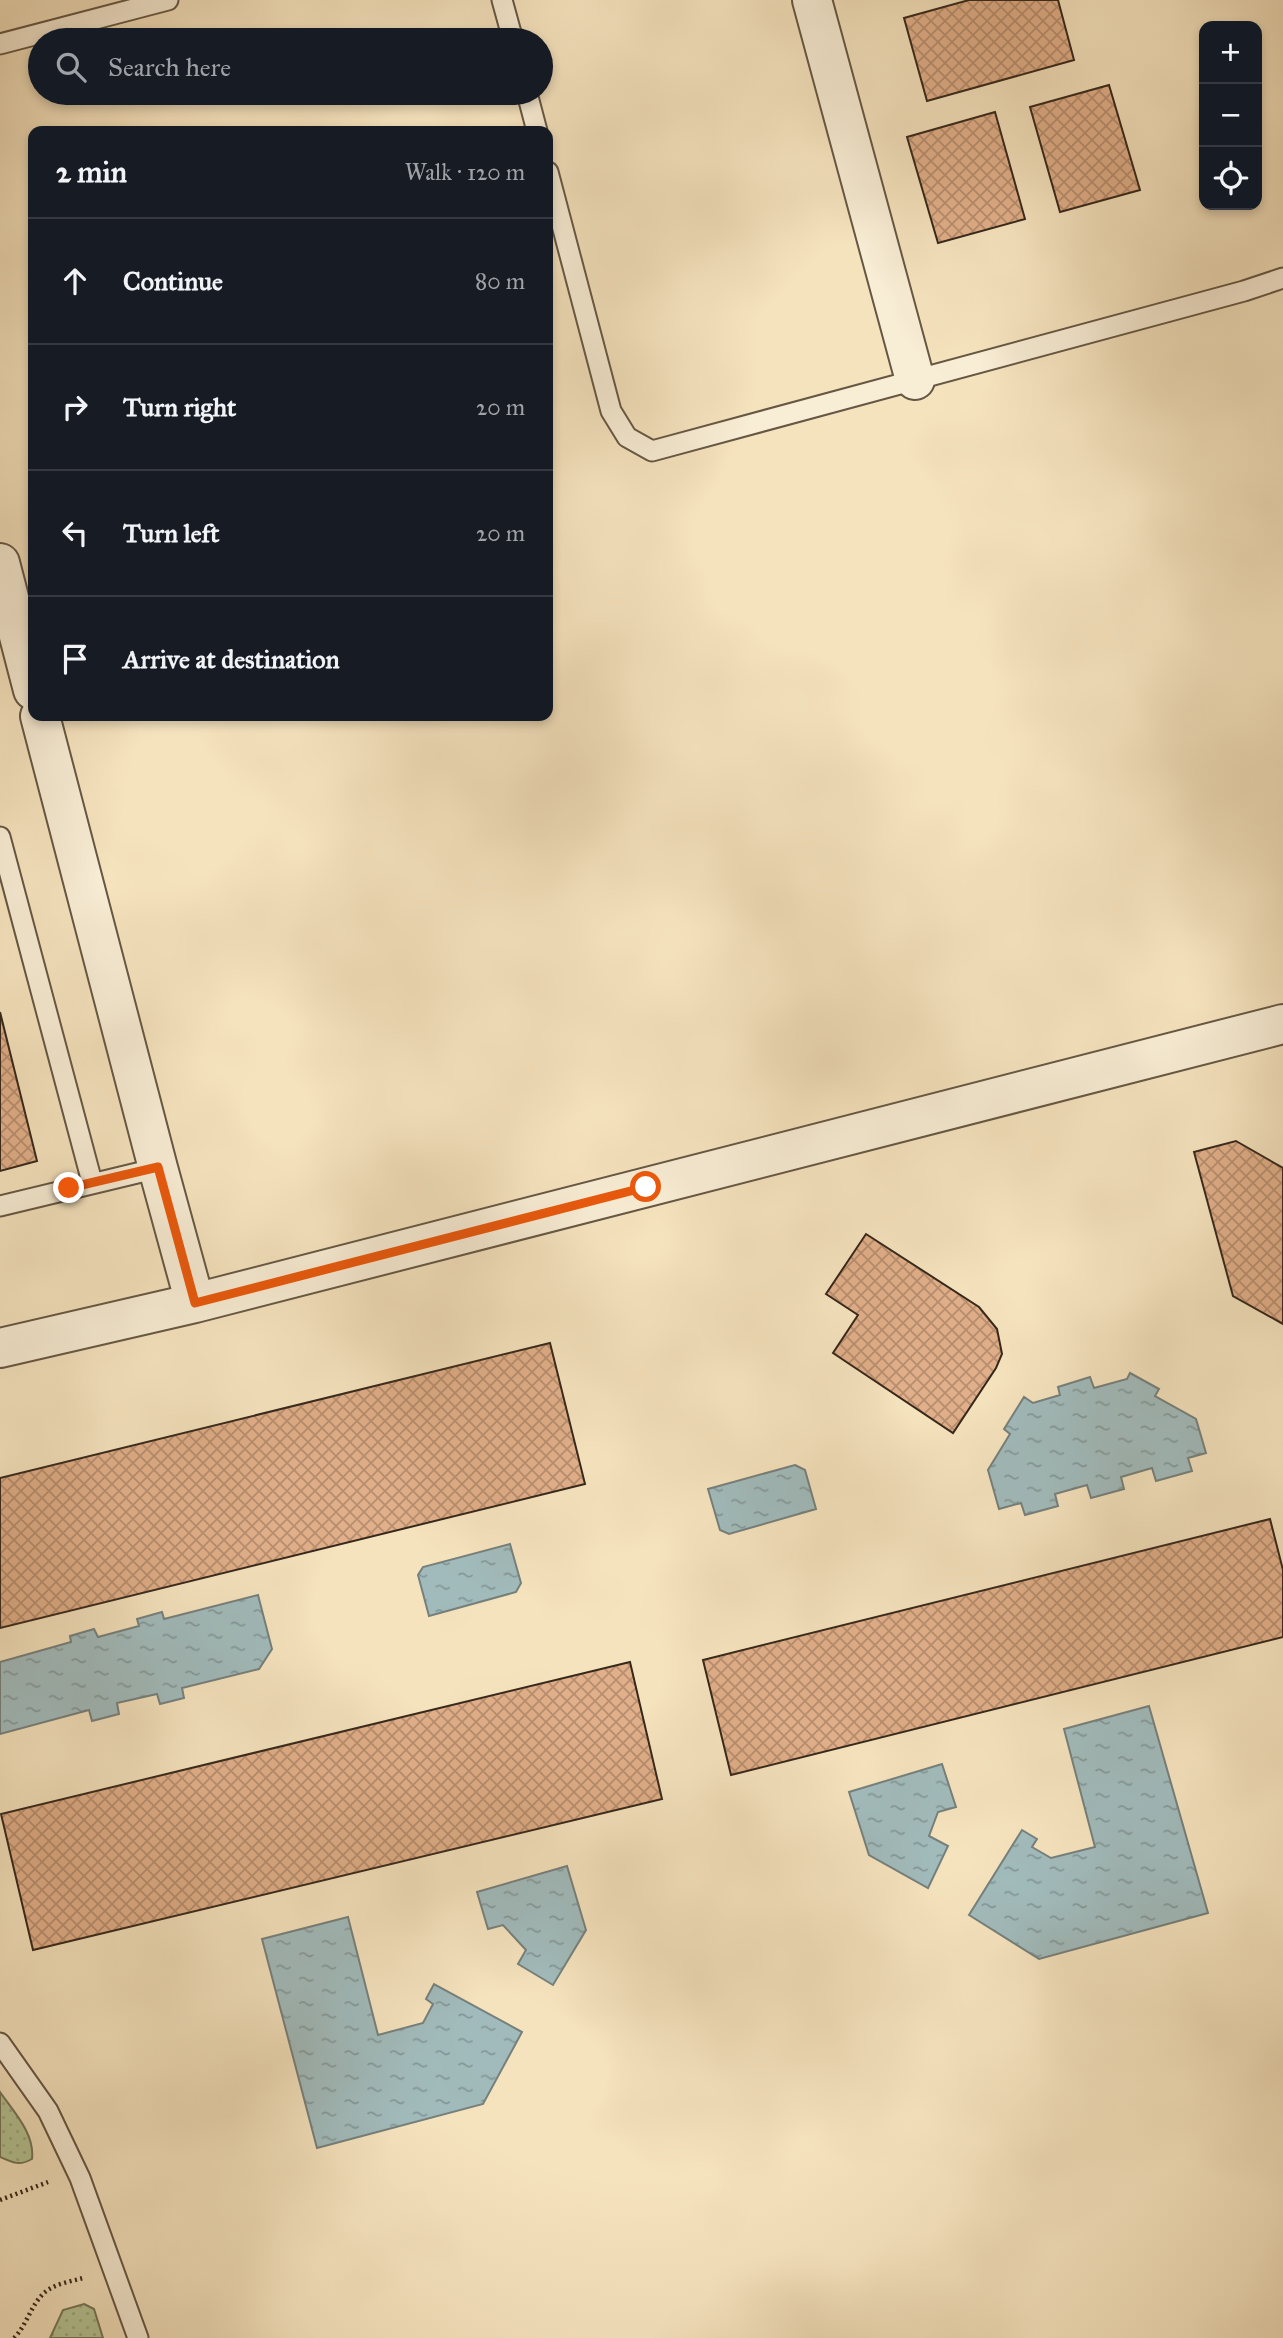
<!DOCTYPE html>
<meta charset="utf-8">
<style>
body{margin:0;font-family:"IM FELL Great Primer",serif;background:#242831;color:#f1f3f6}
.controls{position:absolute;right:21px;top:21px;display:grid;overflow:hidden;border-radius:14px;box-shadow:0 4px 10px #0003}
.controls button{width:63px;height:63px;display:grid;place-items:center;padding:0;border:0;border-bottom:2px solid #363941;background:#171b24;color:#f1f3f6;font:35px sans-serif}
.stop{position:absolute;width:21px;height:21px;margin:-16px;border:5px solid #ea580c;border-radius:50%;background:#fff}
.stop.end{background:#ea580c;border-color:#fff;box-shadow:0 2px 7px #0008}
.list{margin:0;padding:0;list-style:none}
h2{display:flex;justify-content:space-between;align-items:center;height:91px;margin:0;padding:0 28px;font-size:30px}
h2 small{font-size:23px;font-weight:400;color:#9ea1a6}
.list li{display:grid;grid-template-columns:46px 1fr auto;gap:21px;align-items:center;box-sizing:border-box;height:126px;padding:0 28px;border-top:2px solid #363941}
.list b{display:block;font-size:26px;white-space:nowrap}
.list em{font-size:23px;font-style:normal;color:#9ea1a6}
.icon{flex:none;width:38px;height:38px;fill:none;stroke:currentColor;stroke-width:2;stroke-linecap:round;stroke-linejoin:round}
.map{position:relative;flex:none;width:1283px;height:2338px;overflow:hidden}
.search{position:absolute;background:#171b24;box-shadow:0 4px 10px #0003;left:28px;top:28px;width:525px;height:77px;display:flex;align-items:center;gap:18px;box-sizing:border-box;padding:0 24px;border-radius:38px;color:#9ea1a6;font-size:26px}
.panel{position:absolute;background:#171b24;box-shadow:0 4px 10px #0003;left:28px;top:126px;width:525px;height:595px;border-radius:14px}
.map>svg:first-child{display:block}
</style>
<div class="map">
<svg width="1283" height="2338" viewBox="0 0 1283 2338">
<defs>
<pattern id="grass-dots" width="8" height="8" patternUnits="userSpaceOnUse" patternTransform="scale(1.75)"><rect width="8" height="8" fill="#b6c596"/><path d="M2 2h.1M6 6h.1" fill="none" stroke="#9da981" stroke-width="1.8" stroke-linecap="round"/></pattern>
<pattern id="water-ripples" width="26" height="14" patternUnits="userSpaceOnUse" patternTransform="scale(1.75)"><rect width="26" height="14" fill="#a1bbbc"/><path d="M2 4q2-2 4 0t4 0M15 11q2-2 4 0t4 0" fill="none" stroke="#849898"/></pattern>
<pattern id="building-cross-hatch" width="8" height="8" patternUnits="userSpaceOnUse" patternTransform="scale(1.75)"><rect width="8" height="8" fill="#e1af89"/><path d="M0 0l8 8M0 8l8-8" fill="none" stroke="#b78e6f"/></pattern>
</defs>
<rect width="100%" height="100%" fill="#f5e3be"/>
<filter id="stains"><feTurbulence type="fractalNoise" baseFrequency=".00286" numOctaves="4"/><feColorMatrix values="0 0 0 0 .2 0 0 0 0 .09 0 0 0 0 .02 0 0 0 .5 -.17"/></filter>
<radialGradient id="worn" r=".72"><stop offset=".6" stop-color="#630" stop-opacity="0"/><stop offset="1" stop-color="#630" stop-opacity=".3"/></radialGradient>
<!-- grass -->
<path fill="url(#grass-dots)" stroke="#767658" stroke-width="2" d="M0 2092C14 2112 35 2134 32 2159 20 2166 13 2163 0 2157Z
M84 2304 94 2309 103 2338H50L63 2310Z"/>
<!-- water -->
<path fill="url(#water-ripples)" stroke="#76807c" stroke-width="2" d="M1130 1373 1159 1389 1155 1396 1196 1419 1206 1453 1188 1458 1192 1471 1156 1481 1152 1468 1121 1477 1124 1489 1091 1498 1087 1485 1055 1494 1058 1506 1025 1515 1021 1503 999 1509 988 1470 1010 1434 1004 1429 1024 1397 1033 1403 1060 1395 1058 1387 1090 1377 1094 1388 1127 1379Z
M795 1465 805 1470 816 1509 729 1534 720 1530 708 1489Z
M510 1544 521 1583 516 1592 429 1616 418 1575 423 1567Z
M258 1595 272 1649 259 1669 182 1688 184 1698 160 1704 157 1694 117 1703 119 1714 92 1721 89 1710 0 1734V1662L71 1642 70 1636 94 1629 98 1637 139 1626 137 1619 162 1612 164 1619Z
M1149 1706 1208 1913 1039 1959 969 1915 1022 1830 1037 1839 1032 1847 1051 1858 1095 1847 1064 1729Z
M942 1764 956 1807 938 1812 929 1836 948 1846 928 1888 869 1855 849 1792Z
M567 1866 586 1930 553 1985 518 1964 526 1950 503 1925 488 1929 477 1892Z
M348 1917 378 2035 423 2023 433 2004 426 1999 434 1984 522 2032 483 2104 317 2148 262 1939Z"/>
<!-- building -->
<path fill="url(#building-cross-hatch)" stroke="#36281b" stroke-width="2" d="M969 0H1058L1074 60 927 101 904 18Z
M1109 85 1140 190 1060 212 1030 107Z
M995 112 1025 219 938 243 907 137Z
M0 1012 37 1161 0 1171Z
M1236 1141 1283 1168V1324L1233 1296 1194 1152Z
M866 1234 979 1307 997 1329 1002 1354 996 1368 953 1433 833 1353 858 1315 826 1294Z
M550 1343 585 1484 0 1628V1478Z
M1270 1519 1283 1570V1637L731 1775 703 1660Z
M630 1662 662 1799 33 1950 1 1814Z"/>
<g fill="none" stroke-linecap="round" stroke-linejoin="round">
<defs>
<path id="service" d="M502 0 513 40
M0 44 168 0
M527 93 537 131
M548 172 611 411 627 437 652 451 1244 291 1283 278
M0 837 92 1182
M0 1206 158 1168
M0 2043 48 2111 80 2178 138 2338"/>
<path id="minor" d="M812 0 915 380
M0 563 33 690
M40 716 158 1168 195 1303
M0 1348 195 1303 1283 1024"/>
</defs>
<!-- service casing -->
<use href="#service" stroke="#665744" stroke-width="23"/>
<!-- minor casing -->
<use href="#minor" stroke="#665744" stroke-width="42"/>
<!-- path -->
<path stroke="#36281b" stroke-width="4.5" stroke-dasharray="2 3.5" stroke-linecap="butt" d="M0 2200 48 2182
M14 2338C26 2326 30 2308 42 2295 52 2284 69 2282 83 2278"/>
<!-- service -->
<use href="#service" stroke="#f8edd5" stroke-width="19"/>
<!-- minor -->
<use href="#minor" stroke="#f8edd5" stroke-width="38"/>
</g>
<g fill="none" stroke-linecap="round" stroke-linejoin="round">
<!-- route -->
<path stroke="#ea580c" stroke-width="9" d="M69 1188 158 1167 195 1303 646 1187"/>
</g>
<rect width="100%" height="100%" filter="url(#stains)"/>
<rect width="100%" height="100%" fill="url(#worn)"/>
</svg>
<div class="controls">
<button>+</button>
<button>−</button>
<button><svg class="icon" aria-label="locate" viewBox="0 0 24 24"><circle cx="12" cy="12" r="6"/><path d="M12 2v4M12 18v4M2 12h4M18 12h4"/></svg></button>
</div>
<div class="stop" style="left:646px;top:1187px"></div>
<div class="stop end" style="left:69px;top:1188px"></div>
<div class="search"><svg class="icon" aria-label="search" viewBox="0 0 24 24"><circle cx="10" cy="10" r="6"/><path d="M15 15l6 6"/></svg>Search here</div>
<section class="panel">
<h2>2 min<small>Walk · 120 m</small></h2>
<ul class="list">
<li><svg class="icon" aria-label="ahead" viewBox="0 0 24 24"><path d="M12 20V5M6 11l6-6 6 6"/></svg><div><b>Continue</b></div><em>80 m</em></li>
<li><svg class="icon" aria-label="right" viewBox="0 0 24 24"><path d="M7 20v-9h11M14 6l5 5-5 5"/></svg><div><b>Turn right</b></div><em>20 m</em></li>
<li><svg class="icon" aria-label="left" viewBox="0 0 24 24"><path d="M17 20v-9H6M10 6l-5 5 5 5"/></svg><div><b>Turn left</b></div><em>20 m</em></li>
<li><svg class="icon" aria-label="arrive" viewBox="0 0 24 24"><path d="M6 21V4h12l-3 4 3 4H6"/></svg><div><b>Arrive at destination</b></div></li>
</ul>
</section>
</div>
